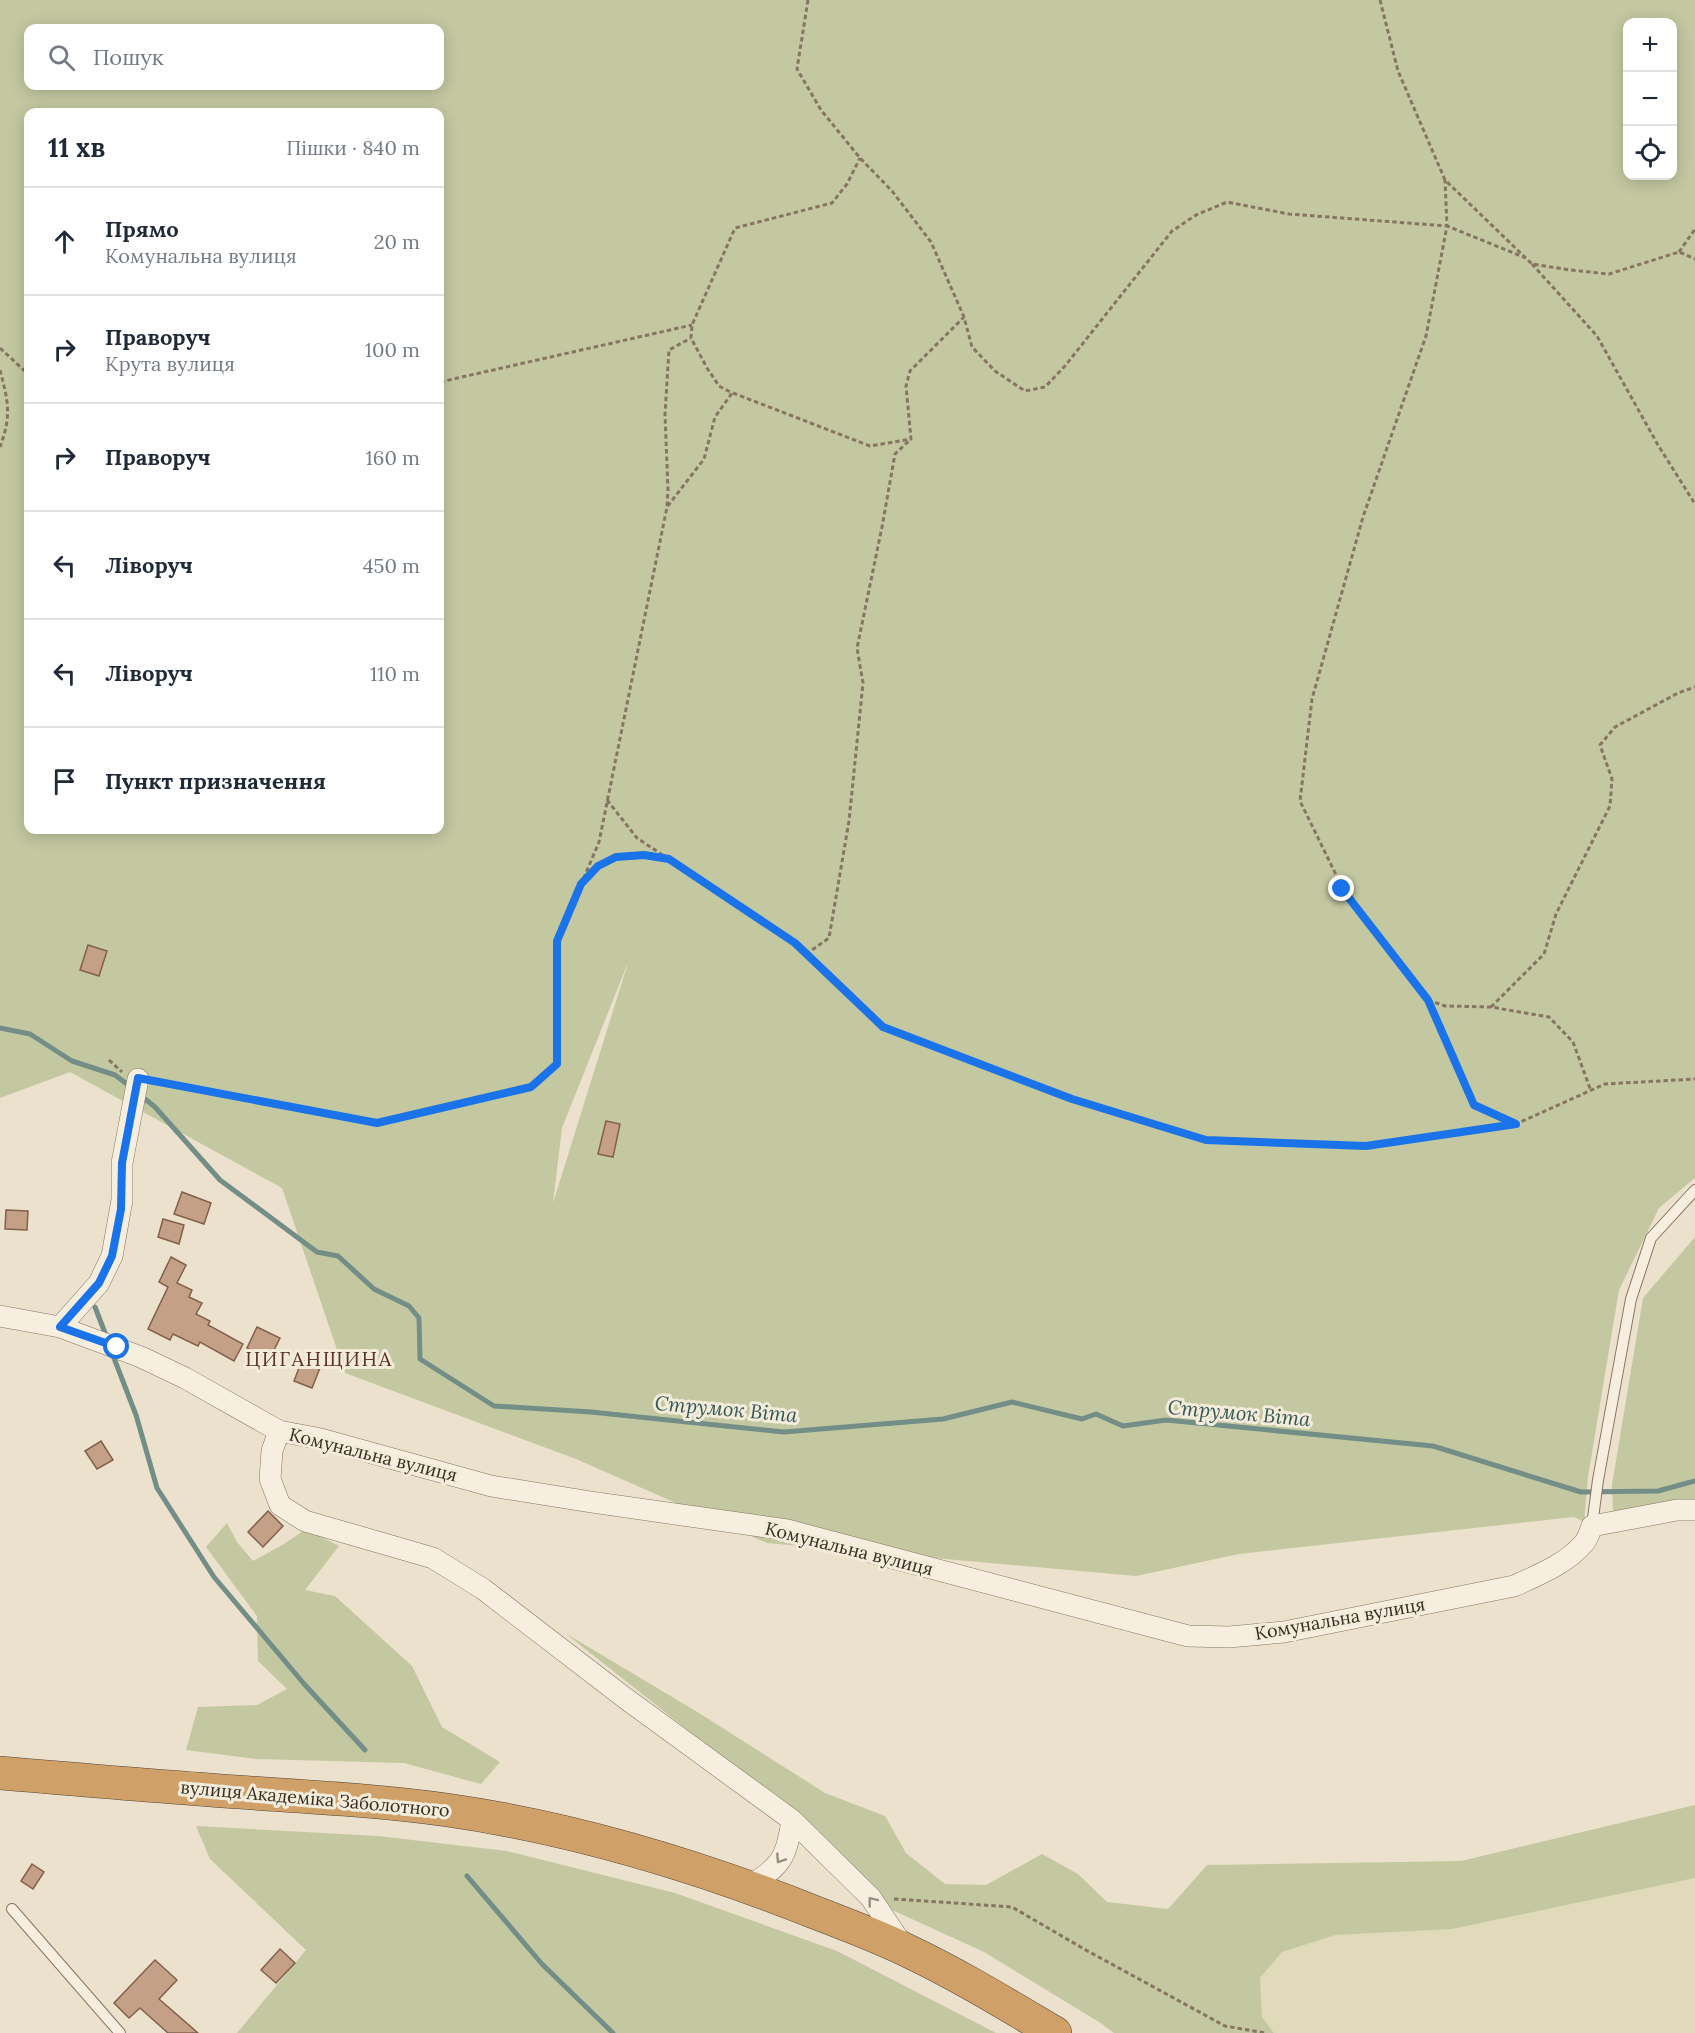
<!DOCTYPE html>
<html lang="uk">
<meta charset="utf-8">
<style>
body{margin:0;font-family:Lora,serif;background:#f2f2f3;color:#1f2937}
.controls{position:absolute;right:18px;top:18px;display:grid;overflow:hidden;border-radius:12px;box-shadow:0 3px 15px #0003}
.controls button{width:54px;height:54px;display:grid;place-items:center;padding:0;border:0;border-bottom:2px solid #e0e1e3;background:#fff;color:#1f2937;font:30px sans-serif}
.stop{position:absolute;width:18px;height:18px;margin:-14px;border:4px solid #1a73e8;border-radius:50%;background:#fff}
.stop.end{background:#1a73e8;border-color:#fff;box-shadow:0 2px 6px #0008}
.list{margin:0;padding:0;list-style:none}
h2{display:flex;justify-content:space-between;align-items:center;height:78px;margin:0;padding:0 24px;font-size:26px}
h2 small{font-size:20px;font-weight:400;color:#747a83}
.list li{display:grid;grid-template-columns:39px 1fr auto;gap:18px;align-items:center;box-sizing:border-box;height:108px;padding:0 24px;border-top:2px solid #e0e1e3}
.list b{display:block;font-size:22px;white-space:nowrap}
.list p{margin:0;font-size:20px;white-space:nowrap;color:#747a83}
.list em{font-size:20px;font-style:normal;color:#747a83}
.icon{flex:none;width:33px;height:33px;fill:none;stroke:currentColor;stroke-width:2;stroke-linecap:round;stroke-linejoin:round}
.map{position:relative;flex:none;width:1695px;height:2033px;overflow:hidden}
.search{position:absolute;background:#fff;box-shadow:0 3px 15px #0003;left:24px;top:24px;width:420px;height:66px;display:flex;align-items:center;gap:15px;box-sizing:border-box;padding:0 21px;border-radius:12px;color:#747a83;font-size:22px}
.panel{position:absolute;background:#fff;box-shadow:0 3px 15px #0003;left:24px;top:108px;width:420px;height:726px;border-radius:12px}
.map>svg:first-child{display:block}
</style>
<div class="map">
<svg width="1695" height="2033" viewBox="0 0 1695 2033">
<rect width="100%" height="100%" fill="#ebe1cc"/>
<!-- farmland -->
<path fill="#e0d9ba" d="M1695 1878V2033H1274L1262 2017 1260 1978 1282 1952 1336 1935 1452 1929Z"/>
<!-- green -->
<path fill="#c4c8a1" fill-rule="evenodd" d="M0 0H1695V1178L1659 1208 1619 1290 1588 1477 1584 1522 1574 1517 1239 1554 1136 1576 767 1543 576 1459 345 1373 282 1188 70 1072 0 1098ZM1628 22H1672V176H1628ZM28 28H440V86H28ZM28 112H440V830H28ZM627 965V966L553 1203 562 1128Z
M1695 1237V1510L1613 1515 1612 1485 1643 1298Z
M227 1523 237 1542 253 1561 284 1544 306 1529 339 1546 305 1590 335 1596 412 1666 442 1727 500 1762 481 1784 404 1763 256 1759 186 1750 198 1707 257 1705 287 1689 258 1661 257 1616 206 1547Z
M565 1633 699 1713 825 1793 885 1816 906 1853 945 1884 986 1885 1042 1854 1078 1874 1107 1902 1168 1909 1207 1865 1461 1861 1695 1805V1878L1452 1929 1336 1935 1282 1952 1260 1978 1262 2017 1274 2033H1114L1099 2022 984 1952 890 1909 756 1784Z
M196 1826 378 1836 507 1851 675 1893 837 1951 996 2033H237L306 1950 210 1859Z"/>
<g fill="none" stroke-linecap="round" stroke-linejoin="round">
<!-- stream -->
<path stroke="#738e87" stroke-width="5" d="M0 1028 30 1034 72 1061 115 1075 131 1087
M140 1095 155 1107 220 1180 317 1252 338 1256 374 1289 409 1306 419 1318 420 1359 494 1406 591 1412 784 1432 943 1419 1012 1402 1082 1419 1096 1414 1123 1426 1166 1420 1433 1446 1581 1492 1658 1491 1695 1481
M95 1307 107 1338
M112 1353 136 1415 157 1488 214 1577 305 1685 365 1750
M467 1876 542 1964 613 2033"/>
</g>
<!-- building -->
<path fill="#c4a087" stroke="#83604a" stroke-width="1.5" d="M88 945 107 951 99 976 80 970Z
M606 1121 620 1124 613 1157 598 1154Z
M182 1192 211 1203 204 1224 174 1214Z
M6 1210 28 1211 27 1230 5 1229Z
M163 1219 184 1225 179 1244 158 1237Z
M171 1257 186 1265 177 1283 192 1290 189 1297 202 1303 196 1314 210 1321 208 1325 243 1344 234 1361 200 1342 198 1346 173 1334 170 1340 148 1329 168 1287 159 1282Z
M257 1327 280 1338 269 1360 247 1348Z
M302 1360 320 1368 312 1388 294 1381Z
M101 1441 113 1460 97 1469 85 1451Z
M268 1511 283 1526 263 1547 248 1532Z
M32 1864 44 1872 33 1889 21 1881Z
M280 1949 295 1963 276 1983 261 1970Z
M155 1960 177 1980 159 1999 198 2033H168L140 2008 129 2018 114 2003Z"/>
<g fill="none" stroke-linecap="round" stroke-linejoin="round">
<defs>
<path id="lane" d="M1592 1526 1598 1480 1631 1299 1651 1238 1695 1190
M12 1909 120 2033"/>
<path id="street" d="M0 1316 60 1327 141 1357 185 1378 279 1431 321 1439 491 1486 591 1502 787 1530 1188 1636 1229 1637 1284 1632 1514 1586C1536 1576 1568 1563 1584 1543 1588 1539 1590 1531 1592 1526L1677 1510H1695
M60 1327 99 1283 112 1256 122 1200V1163L138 1079
M279 1431 272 1451 270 1479 280 1505 305 1521 433 1558 483 1589 625 1698 792 1820 871 1898 903 1946
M750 1886C781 1866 787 1857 792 1820"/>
<path id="highway" d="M0 1773C70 1779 140 1785 210 1790 289 1796 368 1799 447 1810 574 1828 699 1866 819 1914 848 1925 877 1936 906 1950 957 1974 1006 2004 1055 2033"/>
</defs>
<!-- lane casing -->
<use href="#lane" stroke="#867562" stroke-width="12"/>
<!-- street casing -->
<use href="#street" stroke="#867562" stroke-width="22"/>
<!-- highway casing -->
<use href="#highway" stroke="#554435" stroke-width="34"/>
<!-- path -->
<path stroke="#867562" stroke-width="3" stroke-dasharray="4.5 3" stroke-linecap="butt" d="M808 0 797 69 821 110 860 158 892 191 931 242 964 317 972 347 995 371 1025 391 1045 387 1065 366 1172 231 1196 215 1227 202 1289 214 1447 226 1445 180
M1380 0 1398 71 1445 180 1532 264 1570 270 1609 274 1679 252 1695 259
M1679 252 1695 229
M1532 264 1597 336 1658 445 1695 504
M0 348 28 374
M0 370C8 401 12 415 0 447
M440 382 692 325
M733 393 870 446 911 439 906 386 910 371 964 317
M667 506 668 490 665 414 669 350 691 338
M607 800 637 838 795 943 883 1027 1072 1099 1206 1140 1366 1146 1516 1124 1605 1084 1695 1079
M582 882C611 853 626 853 666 859
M806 954 829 938 849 821 863 683 857 648 882 527 895 454 911 439
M1428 1000 1445 1006 1491 1007 1549 1017 1573 1042 1591 1091
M1491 1007 1544 954 1556 914 1610 806 1612 779 1600 745 1615 727 1678 693 1695 687
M109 1060 122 1072
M157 1082 377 1123 531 1087 557 1064V941L599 842 667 507 704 459 715 417 732 393 719 386 707 368 691 338 692 325 735 228 832 203 847 184 860 158
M1514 1123 1474 1105 1428 1000 1343 889 1300 801 1312 699 1363 517 1426 336 1447 226 1526 258
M894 1899 1012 1907 1084 1949 1225 2026 1266 2033"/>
<!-- lane -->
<use href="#lane" stroke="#f6efdf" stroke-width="10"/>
<!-- street -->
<use href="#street" stroke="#f6efdf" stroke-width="21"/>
<!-- highway -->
<use href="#highway" stroke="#cfa168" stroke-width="33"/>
</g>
<!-- one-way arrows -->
<defs><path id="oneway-chevron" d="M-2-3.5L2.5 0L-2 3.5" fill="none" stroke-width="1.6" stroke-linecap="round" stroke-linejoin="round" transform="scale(1.5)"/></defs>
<g stroke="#988e81">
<use href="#oneway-chevron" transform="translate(780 1859) rotate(124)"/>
<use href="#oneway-chevron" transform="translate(872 1901) rotate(-128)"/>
</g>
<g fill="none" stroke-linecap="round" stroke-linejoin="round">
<!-- route -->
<path stroke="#1a73e8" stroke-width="8" d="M117 1347 60 1327 99 1283 112 1256 121 1209 122 1163 138 1078 377 1123 531 1087 557 1064V941L581 884 598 866 616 857 644 855 669 859 795 943 883 1027 1072 1099 1206 1140 1366 1146 1516 1124 1474 1105 1428 1000 1342 889"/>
</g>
<g text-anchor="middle" stroke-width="6" stroke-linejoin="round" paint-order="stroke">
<!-- street labels -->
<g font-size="18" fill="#392d23" stroke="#f3ecdb">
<text transform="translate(373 1455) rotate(14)" y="6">Комунальна вулиця</text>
<text transform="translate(849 1549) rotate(14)" y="6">Комунальна вулиця</text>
<text transform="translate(1340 1619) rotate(-10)" y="6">Комунальна вулиця</text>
<text transform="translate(315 1799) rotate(5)" y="6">вулиця Академіка Заболотного</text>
</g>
<!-- neighbourhood labels -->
<g font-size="20" letter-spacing="1.5" fill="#613327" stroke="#f3ecdb">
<text x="319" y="1366">ЦИГАНЩИНА</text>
</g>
<!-- water labels -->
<g font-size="20" font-style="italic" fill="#345754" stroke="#f3ecdb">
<text transform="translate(726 1409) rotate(5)" y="7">Струмок Віта</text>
<text transform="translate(1239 1413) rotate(5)" y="7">Струмок Віта</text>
</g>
</g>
</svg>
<div class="controls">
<button>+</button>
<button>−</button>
<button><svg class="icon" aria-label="locate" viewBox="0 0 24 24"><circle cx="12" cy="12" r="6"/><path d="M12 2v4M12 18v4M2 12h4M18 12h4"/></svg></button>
</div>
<div class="stop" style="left:117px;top:1347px"></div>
<div class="stop end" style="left:1342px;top:889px"></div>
<div class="search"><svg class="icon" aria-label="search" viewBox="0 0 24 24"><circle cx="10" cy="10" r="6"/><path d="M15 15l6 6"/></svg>Пошук</div>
<section class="panel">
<h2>11 хв<small>Пішки · 840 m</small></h2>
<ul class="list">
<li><svg class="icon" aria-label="ahead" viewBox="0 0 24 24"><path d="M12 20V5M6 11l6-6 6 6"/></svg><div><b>Прямо</b><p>Комунальна вулиця</p></div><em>20 m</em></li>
<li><svg class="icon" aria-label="right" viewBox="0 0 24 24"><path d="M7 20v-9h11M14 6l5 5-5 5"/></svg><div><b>Праворуч</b><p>Крута вулиця</p></div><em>100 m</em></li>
<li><svg class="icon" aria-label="right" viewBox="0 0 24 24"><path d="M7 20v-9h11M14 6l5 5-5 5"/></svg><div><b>Праворуч</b></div><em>160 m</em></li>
<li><svg class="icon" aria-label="left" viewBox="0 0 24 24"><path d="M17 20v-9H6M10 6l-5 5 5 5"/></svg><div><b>Ліворуч</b></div><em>450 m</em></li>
<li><svg class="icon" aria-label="left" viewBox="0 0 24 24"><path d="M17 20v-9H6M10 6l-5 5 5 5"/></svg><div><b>Ліворуч</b></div><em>110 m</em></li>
<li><svg class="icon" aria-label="arrive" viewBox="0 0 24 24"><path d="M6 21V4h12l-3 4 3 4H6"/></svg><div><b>Пункт призначення</b></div></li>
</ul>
</section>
</div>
